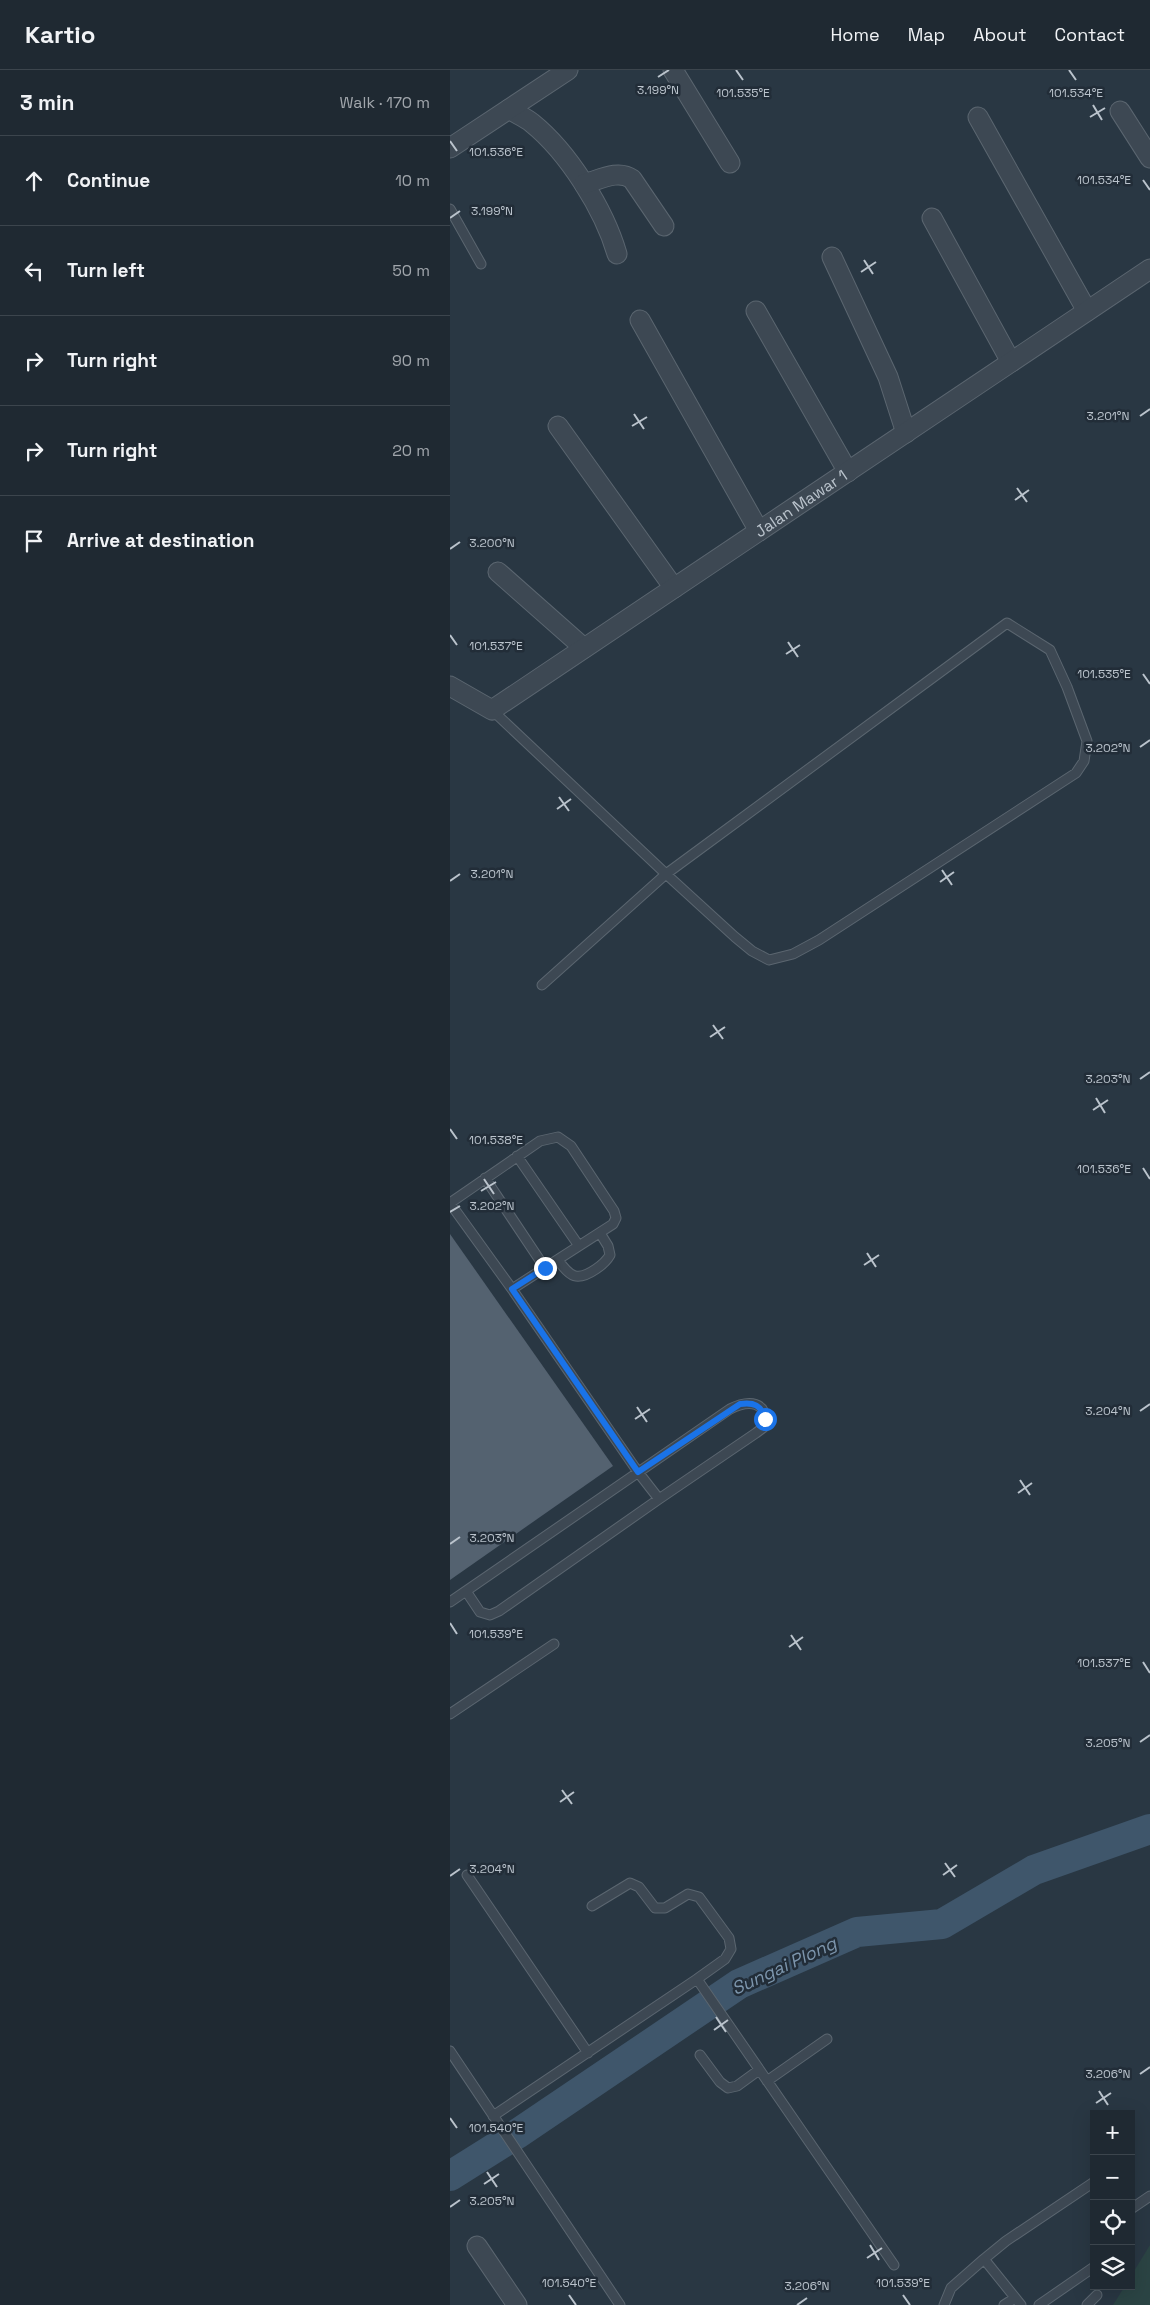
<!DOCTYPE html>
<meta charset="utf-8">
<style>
body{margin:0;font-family:"Space Grotesk",sans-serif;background:#2c353e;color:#f1f3f6}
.controls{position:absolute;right:15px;bottom:15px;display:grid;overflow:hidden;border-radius:0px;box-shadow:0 5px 20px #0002}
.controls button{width:45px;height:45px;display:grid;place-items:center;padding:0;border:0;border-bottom:1px solid #3c454d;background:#1f2932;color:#f1f3f6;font:25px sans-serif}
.stop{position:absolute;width:15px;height:15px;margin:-11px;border:4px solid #1a73e8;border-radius:50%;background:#fff}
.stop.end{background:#1a73e8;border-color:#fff;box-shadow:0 1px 5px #0008}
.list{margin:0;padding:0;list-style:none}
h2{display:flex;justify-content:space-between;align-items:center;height:65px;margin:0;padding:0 20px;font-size:21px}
h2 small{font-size:16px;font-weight:400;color:#a1a6ac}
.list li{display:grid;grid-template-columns:32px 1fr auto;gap:15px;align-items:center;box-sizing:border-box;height:90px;padding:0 20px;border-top:1px solid #3c454d}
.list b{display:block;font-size:19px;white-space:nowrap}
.list em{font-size:16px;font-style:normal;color:#a1a6ac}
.icon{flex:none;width:28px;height:28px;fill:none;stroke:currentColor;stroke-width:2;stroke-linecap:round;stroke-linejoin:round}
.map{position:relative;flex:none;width:700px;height:2235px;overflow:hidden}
header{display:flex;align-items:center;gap:30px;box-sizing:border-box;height:70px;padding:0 25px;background:#1f2932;border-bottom:1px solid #3c454d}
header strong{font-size:24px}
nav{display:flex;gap:28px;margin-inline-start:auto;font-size:18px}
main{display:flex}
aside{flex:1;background:#1f2932}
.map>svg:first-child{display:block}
</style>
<header>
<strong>Kartio</strong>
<nav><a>Home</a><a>Map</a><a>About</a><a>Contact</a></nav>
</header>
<main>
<aside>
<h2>3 min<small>Walk · 170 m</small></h2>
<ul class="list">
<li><svg class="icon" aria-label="ahead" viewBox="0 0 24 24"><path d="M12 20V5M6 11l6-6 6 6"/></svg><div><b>Continue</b></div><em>10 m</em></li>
<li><svg class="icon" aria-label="left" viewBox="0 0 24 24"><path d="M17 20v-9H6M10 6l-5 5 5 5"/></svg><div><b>Turn left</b></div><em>50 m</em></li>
<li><svg class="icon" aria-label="right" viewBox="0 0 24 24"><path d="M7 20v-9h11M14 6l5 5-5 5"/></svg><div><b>Turn right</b></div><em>90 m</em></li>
<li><svg class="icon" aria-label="right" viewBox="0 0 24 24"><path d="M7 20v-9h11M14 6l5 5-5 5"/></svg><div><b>Turn right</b></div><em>20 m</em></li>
<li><svg class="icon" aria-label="arrive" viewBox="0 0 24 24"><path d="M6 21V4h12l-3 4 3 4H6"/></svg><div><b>Arrive at destination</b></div></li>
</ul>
</aside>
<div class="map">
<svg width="700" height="2235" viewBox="0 0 700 2235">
<rect width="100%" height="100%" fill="#293743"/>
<!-- green -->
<path fill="#2b4444" d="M700 2175V2235H663L675 2216H681V2206Z"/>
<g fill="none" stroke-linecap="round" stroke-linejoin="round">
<!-- river -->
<path stroke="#3f566b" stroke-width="30" d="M0 2106 67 2064 289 1914 407 1862 492 1854 584 1800 700 1759"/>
</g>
<!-- building -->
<path fill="#546270" d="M0 1164 163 1396 0 1510Z"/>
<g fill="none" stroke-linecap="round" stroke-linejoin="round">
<defs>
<path id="service" d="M0 139 31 194
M42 640 216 804 557 553 600 580 617 617 637 671 634 691 626 703 369 870 343 884 319 890 302 881 285 867 216 804 92 915
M67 1086 129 1176
M35 1108 95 1198
M0 1133 90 1071 108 1067 121 1076 164 1141 166 1148 163 1154 62 1219 0 1133
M108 1190C120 1207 127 1212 146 1199 152 1195 156 1192 160 1185L158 1176 150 1163
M62 1219 188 1402 209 1429
M0 1532 280 1339C298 1330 319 1330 314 1357L306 1363 209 1429 49 1541 40 1545 30 1542 16 1521
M0 1644 104 1574
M17 1805 138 1983
M142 1836 180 1813 189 1817 205 1838H215L238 1824 249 1827 279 1868 281 1879 275 1889 247 1909
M0 1981 170 2235
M250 1985 270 2012 278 2018 287 2016 309 2000
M317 2011 377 1969
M43 2046 247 1909 444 2195
M681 2139 700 2126
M494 2235 501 2218 534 2189
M554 2235 565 2228
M571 2235 534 2189 556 2171 644 2112
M589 2235 644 2197
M637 2235 647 2225"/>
<g id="minor">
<path d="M223 0 280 93"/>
<path d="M59 39C66 44 75 47 82 53 118 82 154 139 167 184"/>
<path d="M670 41 700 88"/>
<path d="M528 47 637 241"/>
<path d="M0 78 118 0"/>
<path d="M134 114C149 110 168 99 182 109L214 156"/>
<path d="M482 148 561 292"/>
<path d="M382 187 438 307 456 363"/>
<path d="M306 241 398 402"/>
<path d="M190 250 309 461"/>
<path d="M108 356 224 518"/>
<path d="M48 502 134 578"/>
<path id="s1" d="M0 616 42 640 700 199"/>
<path d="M27 2176 67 2235"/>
</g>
</defs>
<!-- service casing -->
<use href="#service" stroke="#5b6670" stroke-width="11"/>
<!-- minor casing -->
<use href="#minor" stroke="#5b6670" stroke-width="21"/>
<!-- service -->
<use href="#service" stroke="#3d4853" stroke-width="9"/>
<!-- minor -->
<use href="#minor" stroke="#3d4853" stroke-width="19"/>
</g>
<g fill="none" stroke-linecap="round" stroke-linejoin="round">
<!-- route -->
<path stroke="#1a73e8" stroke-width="6" d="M95 1198 62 1219 188 1402 290 1334C304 1332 311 1335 315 1349"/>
</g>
<!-- ticks -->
<path fill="none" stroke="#bac3cc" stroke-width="2" d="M286 0 293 10M619 0 626 10M208 7 219 0M643 35 652 50M640 47 655 38M0 71 7 81M693 110 700 120M0 148 10 141M414 190 423 204M411 202 426 192M184 344 194 359M690 346 700 339M182 356 197 347M567 418 577 432M565 430 579 420M0 479 10 472M0 565 7 575M338 572 348 587M336 584 350 575M693 604 700 614M690 677 700 670M109 727 119 741M107 739 121 729M492 800 502 815M0 811 10 804M490 812 504 802M263 955 273 969M260 967 275 957M690 1009 700 1002M646 1028 655 1043M643 1040 658 1030M0 1059 7 1069M693 1098 700 1109M34 1109 44 1124M31 1121 46 1112M0 1142 10 1136M417 1183 426 1197M414 1195 429 1185M187 1337 197 1352M690 1341 700 1334M185 1349 200 1339M570 1410 580 1425M568 1423 582 1413M0 1474 10 1467M0 1553 7 1564M341 1565 351 1580M339 1577 353 1567M693 1592 700 1603M690 1672 700 1665M112 1720 122 1734M110 1732 124 1722M495 1793 505 1807M493 1805 507 1795M0 1806 10 1799M266 1947 276 1962M264 1960 278 1950M690 2004 700 1997M649 2021 658 2035M646 2033 661 2023M0 2048 7 2058M37 2102 47 2117M34 2114 49 2104M0 2137 10 2130M420 2175 429 2190M417 2188 432 2178M119 2225 126 2235M453 2225 460 2235M347 2235 357 2228"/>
<g text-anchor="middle" stroke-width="5" stroke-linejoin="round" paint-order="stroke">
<!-- street labels -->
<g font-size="16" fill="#bac3cc" stroke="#222d38">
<text dy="6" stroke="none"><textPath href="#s1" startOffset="420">Jalan Mawar 1</textPath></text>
</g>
<!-- water labels -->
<g font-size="18" font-style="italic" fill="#7d96ad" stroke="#222d38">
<text transform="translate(334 1896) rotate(-25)" y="6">Sungai Plong</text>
</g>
</g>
<g font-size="12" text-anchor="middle" fill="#bac3cc" stroke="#222d38" stroke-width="5" stroke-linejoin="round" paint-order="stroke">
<text x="208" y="24">3.199°N</text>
<text x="293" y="27">101.535°E</text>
<text x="626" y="27">101.534°E</text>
<text x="46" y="86">101.536°E</text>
<text x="654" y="114">101.534°E</text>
<text x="42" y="145">3.199°N</text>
<text x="658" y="350">3.201°N</text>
<text x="42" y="477">3.200°N</text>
<text x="46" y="580">101.537°E</text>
<text x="654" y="608">101.535°E</text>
<text x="658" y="682">3.202°N</text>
<text x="42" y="808">3.201°N</text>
<text x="658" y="1013">3.203°N</text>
<text x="46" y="1074">101.538°E</text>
<text x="654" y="1103">101.536°E</text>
<text x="42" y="1140">3.202°N</text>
<text x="658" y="1345">3.204°N</text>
<text x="42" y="1472">3.203°N</text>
<text x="46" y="1568">101.539°E</text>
<text x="654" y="1597">101.537°E</text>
<text x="658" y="1677">3.205°N</text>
<text x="42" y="1803">3.204°N</text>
<text x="658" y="2008">3.206°N</text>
<text x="46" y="2062">101.540°E</text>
<text x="42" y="2135">3.205°N</text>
<text x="119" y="2217">101.540°E</text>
<text x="453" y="2217">101.539°E</text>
<text x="357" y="2220">3.206°N</text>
</g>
</svg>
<div class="controls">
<button>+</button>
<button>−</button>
<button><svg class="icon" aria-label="locate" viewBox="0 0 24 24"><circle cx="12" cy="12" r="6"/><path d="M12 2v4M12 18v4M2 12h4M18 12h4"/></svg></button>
<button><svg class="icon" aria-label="layers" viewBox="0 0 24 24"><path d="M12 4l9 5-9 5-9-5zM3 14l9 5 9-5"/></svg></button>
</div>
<div class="stop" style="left:315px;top:1349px"></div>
<div class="stop end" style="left:95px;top:1198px"></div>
</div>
</main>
